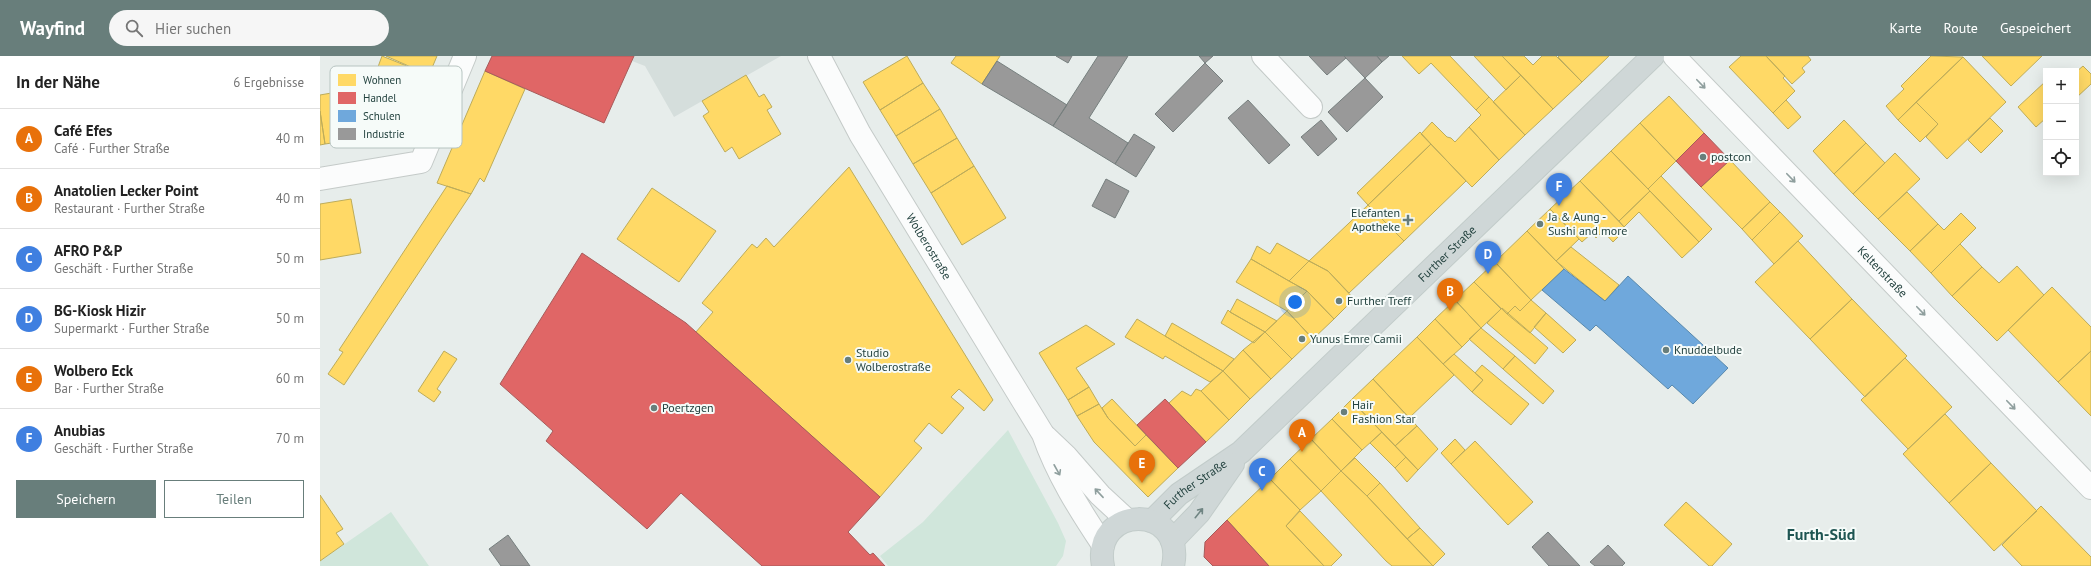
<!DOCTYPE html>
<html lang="de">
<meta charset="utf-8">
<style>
body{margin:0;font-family:"PT Sans",sans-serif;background:#f6f6f6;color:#222}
.controls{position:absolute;right:12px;top:12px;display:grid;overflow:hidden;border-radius:0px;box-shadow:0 4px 16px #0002}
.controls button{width:36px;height:36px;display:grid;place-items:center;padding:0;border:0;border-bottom:1px solid #e0e0e0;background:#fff;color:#222;font:20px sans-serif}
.you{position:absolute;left:975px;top:246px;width:14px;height:14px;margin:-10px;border:3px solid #fff;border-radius:50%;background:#1a73e8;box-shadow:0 0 0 6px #1a73e833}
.badge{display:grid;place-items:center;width:26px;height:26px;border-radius:50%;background:#687e7b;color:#fff;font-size:13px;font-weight:700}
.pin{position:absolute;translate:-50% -33px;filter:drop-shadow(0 1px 2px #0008)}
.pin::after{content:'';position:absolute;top:21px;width:14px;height:12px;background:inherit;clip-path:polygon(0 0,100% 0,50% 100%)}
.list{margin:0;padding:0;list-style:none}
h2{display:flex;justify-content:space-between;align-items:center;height:52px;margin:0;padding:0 16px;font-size:17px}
h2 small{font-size:13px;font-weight:400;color:#767676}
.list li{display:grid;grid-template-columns:26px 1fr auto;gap:12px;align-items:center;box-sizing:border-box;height:60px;padding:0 16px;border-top:1px solid #e0e0e0}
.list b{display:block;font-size:15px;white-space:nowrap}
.list p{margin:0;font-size:13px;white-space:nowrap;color:#767676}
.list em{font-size:13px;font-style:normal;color:#767676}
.actions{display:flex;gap:8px;padding:12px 16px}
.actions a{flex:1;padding:9px 0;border:1px solid #687e7b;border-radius:0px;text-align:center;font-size:14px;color:#687e7b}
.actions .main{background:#687e7b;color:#fff}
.icon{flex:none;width:22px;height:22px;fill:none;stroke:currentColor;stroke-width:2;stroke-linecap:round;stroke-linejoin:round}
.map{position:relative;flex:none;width:1771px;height:510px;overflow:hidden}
header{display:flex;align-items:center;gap:24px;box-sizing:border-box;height:56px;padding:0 20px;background:#687e7b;color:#fff}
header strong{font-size:19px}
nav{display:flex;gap:22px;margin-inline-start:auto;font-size:14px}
.search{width:280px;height:36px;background:#f6f6f6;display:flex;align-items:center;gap:10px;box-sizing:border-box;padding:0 14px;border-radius:22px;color:#767676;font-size:15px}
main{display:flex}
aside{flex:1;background:#fff}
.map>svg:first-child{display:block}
</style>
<header>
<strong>Wayfind</strong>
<div class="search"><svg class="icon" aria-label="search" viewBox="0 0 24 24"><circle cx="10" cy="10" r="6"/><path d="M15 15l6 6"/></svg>Hier suchen</div>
<nav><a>Karte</a><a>Route</a><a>Gespeichert</a></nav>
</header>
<main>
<aside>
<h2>In der Nähe<small>6 Ergebnisse</small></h2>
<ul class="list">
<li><span class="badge" style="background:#e8710a">A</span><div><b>Café Efes</b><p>Café · Further Straße</p></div><em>40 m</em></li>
<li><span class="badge" style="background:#e8710a">B</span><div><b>Anatolien Lecker Point</b><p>Restaurant · Further Straße</p></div><em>40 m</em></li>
<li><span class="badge" style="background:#3f7fe0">C</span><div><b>AFRO P&amp;P</b><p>Geschäft · Further Straße</p></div><em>50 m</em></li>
<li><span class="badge" style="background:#3f7fe0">D</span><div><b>BG-Kiosk Hizir</b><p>Supermarkt · Further Straße</p></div><em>50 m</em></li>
<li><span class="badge" style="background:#e8710a">E</span><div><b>Wolbero Eck</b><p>Bar · Further Straße</p></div><em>60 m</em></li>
<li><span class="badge" style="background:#3f7fe0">F</span><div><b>Anubias</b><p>Geschäft · Further Straße</p></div><em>70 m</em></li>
</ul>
<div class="actions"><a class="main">Speichern</a><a>Teilen</a></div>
</aside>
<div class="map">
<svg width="1771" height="510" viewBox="0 0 1771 510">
<rect width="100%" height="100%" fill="#e7edeb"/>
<!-- built -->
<path fill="#d5dedc" d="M314 0H461L354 61 325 10 312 5Z"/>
<!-- green -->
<path fill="#d0e6db" d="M688 374 738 467 746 485 743 500 736 510H568L560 500 603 466Z
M71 456 109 510H0V505Z"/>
<!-- homes -->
<path fill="#ffd966" stroke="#bdac5a" d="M62 0 109 19 84 76 59 80 51 30Z
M66 0H117L109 19Z
M587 0 603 27 560 54 543 26Z
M636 0H680L662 28 631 7Z
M1082 0H1130L1169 41 1156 54 1111 7 1099 18Z
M1154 0H1182L1201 19 1186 34Z
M1182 0H1204L1213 9 1222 0H1236L1262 26 1233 53Z
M1239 0H1289L1262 26 1238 1Z
M1421 0H1446L1465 20 1463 22 1475 35 1453 57 1409 11Z
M1446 0H1488L1491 4 1482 12 1485 16 1472 28Z
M1611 0 1643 1 1578 64 1566 50 1584 33 1581 30Z
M1662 0H1722L1691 30Z
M1643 1 1686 46 1627 103 1606 81 1618 68 1596 46Z
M1763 10 1771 18V28L1756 42V16Z
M165 15 205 33 164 126 160 122 151 138 117 127Z
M426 19 439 41 444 38 452 51 447 54 461 78 419 103 412 91 405 96 383 60 389 56 382 45Z
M1201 19 1233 53 1205 79 1173 46Z
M1726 25V62L1716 71 1698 51Z
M603 27 620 53 576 80 560 54Z
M51 30 59 80 5 88 0 55V39Z
M1349 40 1384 77 1356 105 1320 67Z
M1169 41 1205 79 1179 104 1149 71 1161 59 1156 54Z
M1466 44 1481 61 1468 73 1453 57Z
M1596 46 1618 68 1600 86 1578 64Z
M620 53 637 82 593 108 576 80Z
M0 55 5 88 0 89Z
M1670 62 1683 75 1661 97 1648 84Z
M1524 64 1546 87 1514 118 1493 95Z
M1112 66 1127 81 1131 82 1135 86 1149 71 1179 104 1152 131 1101 78Z
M1320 67 1356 105 1328 133 1291 95Z
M1100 76 1111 88 1048 149 1037 137Z
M637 82 654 110 611 137 593 108Z
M1546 87 1565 107 1533 138 1514 118Z
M1111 88 1146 125 1084 185 1048 149Z
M1291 95 1330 135 1299 165 1260 125Z
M1575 97 1600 123 1558 163 1533 138Z
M1410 104 1450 146 1422 173 1381 131Z
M654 110 686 162 642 189 611 137Z
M529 111 673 344 664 355 639 333 631 341 644 352 622 378 609 367 594 385 602 392 560 441 376 276 393 256 382 247 432 188 437 192 446 182 454 191Z
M1341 120 1392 173 1379 186 1328 133Z
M1260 125 1306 173 1293 186 1283 175 1276 182 1272 177 1262 186 1230 153Z
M127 130 151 138 24 329 8 318 23 296 19 294Z
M332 132 396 175 359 226 297 183Z
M1330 135 1379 186 1362 202 1319 156 1304 171 1299 165Z
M1587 136 1618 168 1590 195 1558 163Z
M31 143 41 197 0 204V148Z
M1450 146 1460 156 1432 184 1422 173Z
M1048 149 1084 185 1029 237 1008 215 989 205Z
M1230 153 1259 183 1236 205 1207 175Z
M1460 156 1483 180 1454 208 1432 184Z
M1641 157 1656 172 1611 217 1590 195 1618 168 1624 174Z
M1207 175 1244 213 1211 244 1175 206Z
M1478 185 1532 243 1490 283 1435 226Z
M957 187 989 205 969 225 931 203 937 190 950 198Z
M1640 188 1662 211 1632 240 1611 217Z
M1251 191 1299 229 1285 245 1236 205Z
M931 203 969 225 987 235 967 255 916 226Z
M989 205 1008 215 1034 243 1014 263 987 235 969 225Z
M1175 206 1211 244 1200 255 1195 250 1187 258 1154 226Z
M1697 210 1724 239 1677 285 1632 240 1662 211 1679 227Z
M1154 226 1181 253 1161 272 1135 244Z
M1732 231 1771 271V295L1738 326 1688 274Z
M987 235 1014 263 993 283 967 255Z
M917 243 957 265 945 276 910 256Z
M1532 243 1587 300 1545 341 1490 283Z
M1135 244 1161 272 1142 291 1115 263Z
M1211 244 1226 257 1210 277 1187 258 1195 250 1200 255Z
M1182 252 1228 292 1215 308 1167 267Z
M908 254 910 256 945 276 934 287 901 267Z
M967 255 993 283 972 303 945 276Z
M1226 257 1256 284 1243 297 1214 271Z
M817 263 845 280 903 315 890 326 845 300 843 303 805 281Z
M1115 263 1142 291 1123 308 1097 281Z
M852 267 914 303 903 315 845 280Z
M766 269 795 288 756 312 769 331 748 344 719 297Z
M1161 272 1195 300 1183 313 1149 283Z
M945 276 972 303 951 323 923 294Z
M1097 281 1134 319 1089 362 1053 323Z
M923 294 951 323 930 343 903 315Z
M124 295 137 303 117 333 121 336 114 346 98 335Z
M1771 295V360L1738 326Z
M1134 298 1163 324 1152 336 1123 308Z
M1195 300 1234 335 1223 348 1183 313Z
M1585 302 1632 351 1588 393 1541 344Z
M1162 309 1209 348 1191 369 1152 336 1163 324 1155 317Z
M903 315 930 343 909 364 881 335Z
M1053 323 1097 370 1075 390 1031 344Z
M769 331 779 348 757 360 748 344Z
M876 333 881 335 909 364 886 386 849 347 862 335 871 340Z
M792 343 826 379 815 390 788 362 782 352Z
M1031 344 1062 376 1042 394 1012 363Z
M779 348 788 362 815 390 826 379 858 412 828 441 774 386 757 360Z
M1625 358 1671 407 1629 447 1583 398Z
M1012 363 1042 394 1021 415 991 383Z
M1097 370 1118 393 1098 414 1075 390Z
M1062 376 1086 401 1075 412 1050 387Z
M991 383 1021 415 1001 435 970 403Z
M1135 383 1145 394 1131 408 1121 397Z
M1155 385 1213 446 1188 469 1131 408Z
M1086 401 1098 414 1087 426 1075 412Z
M1035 402 1060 427 1047 440 1021 415Z
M970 403 1001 435 980 454 950 423Z
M1671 407 1717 455 1674 495 1629 447Z
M1021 415 1047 440 1113 510H1072L1066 505 1001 435Z
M950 423 980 454 966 470 1004 510H949L907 464Z
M1060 427 1100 472 1087 483 1047 440Z
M0 439 23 473 16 477 24 488 0 505Z
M1366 446 1412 488 1392 510H1389L1344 469Z
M1721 450 1771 501V510H1702L1682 489Z
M980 455 1022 499 1011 510H1004L966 470Z
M1100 472 1125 498 1113 510 1087 483Z"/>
<!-- shops -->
<path fill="#e06666" stroke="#a75b5a" d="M172 0H314L284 67 165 15Z
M1384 77 1410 104 1381 131 1356 105Z
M262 197 366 267 560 441 528 476 550 499 553 497 565 510H442L361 437 327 473 226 385 233 375 180 328Z
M845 343 886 386 858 412 817 369Z
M907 464 949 510H893L884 501 885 486Z"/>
<!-- schools -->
<path fill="#6fa8dc" stroke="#5889ad" d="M1244 213 1285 245 1308 220 1408 312 1373 348 1352 329 1348 333 1276 269 1270 275 1222 234Z"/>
<!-- industry -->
<path fill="#999" stroke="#767f7e" d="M736 0H752L748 7Z
M778 0H808L769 62 808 87 795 108 733 70Z
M879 0H893L885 7Z
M989 0H1024L1026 2 1007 19Z
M1024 0H1057L1062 6 1045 22Z
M1057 0H1069L1062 6Z
M677 5 747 49 733 70 662 28Z
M885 7 903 25 853 76 835 58Z
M1045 22 1063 41 1027 76 1008 56Z
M928 44 970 89 949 108 908 62Z
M1001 64 1017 83 998 100 981 81Z
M814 78 835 91 816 121 795 108Z
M786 123 809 135 795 162 772 150Z
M1228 476 1260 510H1229L1212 491Z
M188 479 210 510H181L169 493Z
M1288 489 1305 507 1302 510H1275L1270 506Z"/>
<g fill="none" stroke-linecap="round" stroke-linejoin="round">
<defs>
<g id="minor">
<path id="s1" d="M499 0 540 78 723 378C737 418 759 453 783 489"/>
<path d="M943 0 991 51"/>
<path id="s2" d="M1354 0 1771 432"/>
<path d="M0 123 101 106 145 0"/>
<path d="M726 381 746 400 780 439 807 464"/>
</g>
<g id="major">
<path id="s3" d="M832 465 859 438 921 396 1333 0"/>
<path d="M852 485 879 457 913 408"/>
<path d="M783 510C771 448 866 447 853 510"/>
</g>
</defs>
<!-- minor casing -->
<use href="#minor" stroke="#c4cac8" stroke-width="24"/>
<!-- major casing -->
<use href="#major" stroke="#c2ccca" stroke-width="24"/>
<!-- minor -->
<use href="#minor" stroke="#fbfcfc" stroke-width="22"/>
<!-- major -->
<use href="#major" stroke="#cfd7d7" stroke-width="22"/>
</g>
<!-- one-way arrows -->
<defs><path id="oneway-shaft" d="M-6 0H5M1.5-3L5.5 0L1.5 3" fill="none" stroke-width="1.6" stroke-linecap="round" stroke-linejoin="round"/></defs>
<g stroke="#8f9f9e">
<use href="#oneway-shaft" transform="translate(1381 28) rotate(46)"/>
<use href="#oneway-shaft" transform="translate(1471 122) rotate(46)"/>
<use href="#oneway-shaft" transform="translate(1601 255) rotate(46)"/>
<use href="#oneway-shaft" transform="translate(1691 349) rotate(46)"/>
<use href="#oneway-shaft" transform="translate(737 414) rotate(61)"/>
<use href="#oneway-shaft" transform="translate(779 437) rotate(-133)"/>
</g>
<use stroke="#708583" href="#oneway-shaft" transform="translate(879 457) rotate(-51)"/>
<!-- markers -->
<g fill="#687e7b" stroke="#f6fbf9" stroke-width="1.5">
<circle cx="1383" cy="101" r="4"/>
<path d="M1086 158h4v4h4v4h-4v4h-4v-4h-4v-4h4z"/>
<circle cx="1220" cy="168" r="4"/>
<circle cx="1019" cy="245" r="4"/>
<circle cx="982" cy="283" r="4"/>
<circle cx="1346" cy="294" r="4"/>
<circle cx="528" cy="304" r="4"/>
<circle cx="334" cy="352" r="4"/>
<circle cx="1024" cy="356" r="4"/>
</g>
<g text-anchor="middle" stroke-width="4" stroke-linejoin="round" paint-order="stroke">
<!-- poi labels -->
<g font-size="12" fill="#23423f" stroke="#f6fbf9" text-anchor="start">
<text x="1391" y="105">postcon</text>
<text x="1080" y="161" text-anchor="end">Elefanten<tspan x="1080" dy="14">Apotheke</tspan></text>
<text x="1228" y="165">Ja &amp; Aung -<tspan x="1228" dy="14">Sushi and more</tspan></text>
<text x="1027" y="249">Further Treff</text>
<text x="990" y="287">Yunus Emre Camii</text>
<text x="1354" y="298">Knuddelbude</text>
<text x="536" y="301">Studio<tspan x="536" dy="14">Wolberostraße</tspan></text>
<text x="1032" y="353">Hair<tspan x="1032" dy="14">Fashion Star</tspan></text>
<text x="342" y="356">Poertzgen</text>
</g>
<!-- street labels -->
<g font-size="12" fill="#23423f" stroke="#f6fbf9">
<text dy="4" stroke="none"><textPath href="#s1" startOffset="220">Wolberostraße</textPath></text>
<text dy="4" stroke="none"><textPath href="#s3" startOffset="399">Further Straße</textPath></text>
<text dy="4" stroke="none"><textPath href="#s2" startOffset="300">Keltenstraße</textPath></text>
<text dy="4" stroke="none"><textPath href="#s3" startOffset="57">Further Straße</textPath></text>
</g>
<!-- district labels -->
<g font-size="16" font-weight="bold" fill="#1e5552" stroke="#f6fbf9">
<text x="1501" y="484">Furth-Süd</text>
</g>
</g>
<!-- legend -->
<rect x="10" y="10" width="132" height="82" rx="6" fill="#f6fbf9" stroke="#b7c4c1" stroke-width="1"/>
<rect x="18" y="18" width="18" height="12" fill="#ffd966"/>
<rect x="18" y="36" width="18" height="12" fill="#e06666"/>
<rect x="18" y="54" width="18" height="12" fill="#6fa8dc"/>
<rect x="18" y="72" width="18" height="12" fill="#999"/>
<g font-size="11" fill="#23423f">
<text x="43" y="28">Wohnen</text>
<text x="43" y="46">Handel</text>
<text x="43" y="64">Schulen</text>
<text x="43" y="82">Industrie</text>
</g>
</svg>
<div class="controls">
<button>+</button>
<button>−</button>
<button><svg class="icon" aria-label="locate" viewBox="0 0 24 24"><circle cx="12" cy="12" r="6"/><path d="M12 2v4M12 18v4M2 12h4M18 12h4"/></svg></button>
</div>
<div class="you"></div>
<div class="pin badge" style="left:982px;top:396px;background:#e8710a">A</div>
<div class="pin badge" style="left:1130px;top:255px;background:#e8710a">B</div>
<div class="pin badge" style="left:942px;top:435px;background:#3f7fe0">C</div>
<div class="pin badge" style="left:1168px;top:218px;background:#3f7fe0">D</div>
<div class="pin badge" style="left:822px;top:427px;background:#e8710a">E</div>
<div class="pin badge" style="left:1239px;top:150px;background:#3f7fe0">F</div>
</div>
</main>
